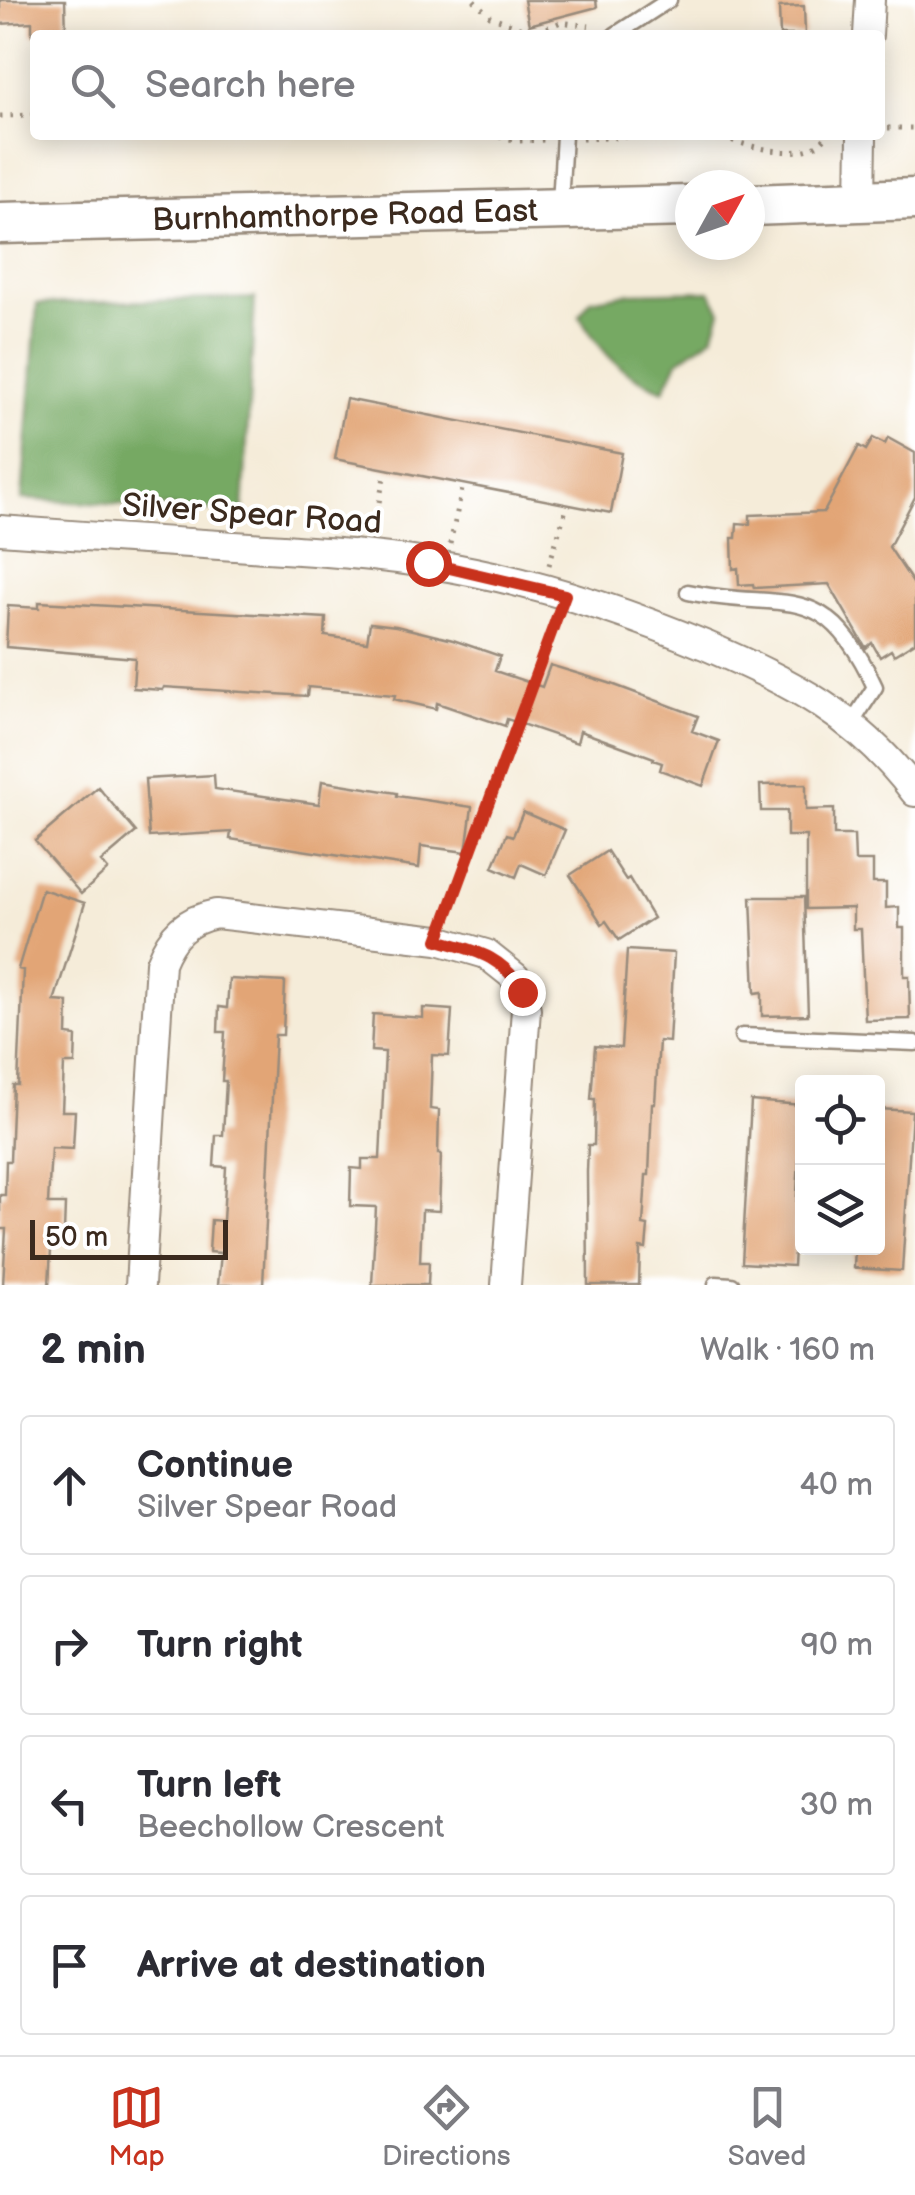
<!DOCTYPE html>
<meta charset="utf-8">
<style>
body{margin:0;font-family:"Balsamiq Sans",sans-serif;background:#f7f7f7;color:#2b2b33}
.controls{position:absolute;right:30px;bottom:30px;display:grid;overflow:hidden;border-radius:10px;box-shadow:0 5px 25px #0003}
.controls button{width:90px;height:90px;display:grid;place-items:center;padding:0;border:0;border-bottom:2px solid #e1e1e2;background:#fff;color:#2b2b33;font:50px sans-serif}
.compass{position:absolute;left:675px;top:170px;width:90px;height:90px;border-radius:50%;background:#fff;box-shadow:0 5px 25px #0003;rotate:50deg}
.scale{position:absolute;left:30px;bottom:25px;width:198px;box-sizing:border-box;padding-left:10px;border:5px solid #3b2a1e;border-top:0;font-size:28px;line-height:35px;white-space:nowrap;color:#3b2a1e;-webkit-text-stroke:8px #fff;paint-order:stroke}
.stop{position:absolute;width:30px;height:30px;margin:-22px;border:8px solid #c8321e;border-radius:50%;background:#fff}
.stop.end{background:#c8321e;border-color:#fff;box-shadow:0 2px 10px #0008}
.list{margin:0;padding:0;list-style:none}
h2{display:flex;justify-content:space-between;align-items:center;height:130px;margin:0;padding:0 40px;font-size:42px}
h2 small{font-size:32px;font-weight:400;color:#7c7c81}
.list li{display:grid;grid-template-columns:65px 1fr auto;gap:30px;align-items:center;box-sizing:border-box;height:140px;margin:0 20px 20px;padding:0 20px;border:2px solid #e1e1e2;border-radius:10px}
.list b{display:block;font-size:38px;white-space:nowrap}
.list p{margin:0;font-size:32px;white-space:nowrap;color:#7c7c81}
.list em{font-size:32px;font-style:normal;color:#7c7c81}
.icon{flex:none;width:55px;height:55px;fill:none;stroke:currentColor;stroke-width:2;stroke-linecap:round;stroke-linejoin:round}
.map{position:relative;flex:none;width:915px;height:1285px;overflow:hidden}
.search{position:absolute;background:#fff;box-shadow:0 5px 25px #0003;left:30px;right:30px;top:30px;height:110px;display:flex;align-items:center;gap:25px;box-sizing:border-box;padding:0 35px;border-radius:10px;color:#7c7c81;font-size:38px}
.sheet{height:770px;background:#fff}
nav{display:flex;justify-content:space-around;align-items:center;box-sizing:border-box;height:140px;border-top:2px solid #e1e1e2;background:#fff;font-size:28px;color:#7c7c81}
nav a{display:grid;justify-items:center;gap:5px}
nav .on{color:#c8321e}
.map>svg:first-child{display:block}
</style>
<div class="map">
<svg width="915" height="1285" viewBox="0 0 915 1285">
<rect width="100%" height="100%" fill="#fff"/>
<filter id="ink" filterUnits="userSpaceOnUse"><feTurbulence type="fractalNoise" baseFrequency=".01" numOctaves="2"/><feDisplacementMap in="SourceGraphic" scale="20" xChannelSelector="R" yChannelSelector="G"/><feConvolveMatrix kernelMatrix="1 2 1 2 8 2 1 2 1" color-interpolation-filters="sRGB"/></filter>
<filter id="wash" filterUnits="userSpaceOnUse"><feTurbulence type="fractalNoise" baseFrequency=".0048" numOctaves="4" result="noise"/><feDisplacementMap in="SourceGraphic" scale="40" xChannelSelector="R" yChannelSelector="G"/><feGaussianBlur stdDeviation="2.25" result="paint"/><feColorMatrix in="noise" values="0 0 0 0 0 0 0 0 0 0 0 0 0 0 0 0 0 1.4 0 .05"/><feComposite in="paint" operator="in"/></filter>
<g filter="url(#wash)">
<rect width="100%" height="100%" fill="#f5ecd9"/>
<!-- forest -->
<path fill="#76a964" stroke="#586a41" stroke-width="2.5" d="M710 291 721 311 713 336 678 361 664 390C617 372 606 356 579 316L591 300 628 293Z
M255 298 243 512 22 499 37 304Z"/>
<g id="blocks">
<!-- building -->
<path fill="#e2a576" d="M0 0H65L66 34 32 35V22L0 24Z
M524 0H596L597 7 529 25Z
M804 6 805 35H780L779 7Z
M346 399 622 453 611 513 335 459Z
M873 438 885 444 888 438 915 453V497L889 547 915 586V642L894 655 891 650 880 657 872 643 866 648 829 584 754 588 753 584 739 585 738 568 733 569 732 538H736L737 523 750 524V515L824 512 859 446 866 450Z
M39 602 326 618 325 636 367 642 370 623 396 626 453 640 500 656 495 671 542 687 550 665 609 683 698 716 692 731 719 741 703 786 660 770 662 763 653 760 654 758 580 731 577 743 507 719 505 726 437 703 436 709 394 699 395 695 308 687 307 696 164 687 163 690 133 688 135 658 6 647 8 606 39 608Z
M214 775 215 789 319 804 322 781 397 793V796L472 807 466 852 421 846 419 868 230 839 231 832 149 837 145 779Z
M806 784V810L834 809V835H854L855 861H873V883H886V908L899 907V928H904V976H909L910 1019 865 1020 861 929H853V908L806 909V836H787V811H761L760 785Z
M98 787 136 832 101 862 108 870 81 894 35 841Z
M523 812 565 830 546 875 521 864 516 877 493 867 507 834 513 836Z
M607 851 626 880 629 878 653 918 619 940 606 921 602 924 570 875Z
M42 889 85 903 54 1001 68 1002 67 1035 76 1036 75 1064H64L62 1111H75L73 1149 51 1148 48 1204H65L64 1232H52L49 1285H3L6 1229H0V1195H5L6 1161H10L13 1085H18L23 970 18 969Z
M751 897H804L808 1015 762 1016V992L755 993Z
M627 950 674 953 669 1042 659 1041 655 1103H652L649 1175H646L643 1225 648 1226 646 1249 640 1248 639 1285H588L587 1172 588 1145H594L595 1099H591L595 1046 621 1048Z
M229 979 285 982 283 1035H275L263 1285H218L221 1253 209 1252 211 1220 223 1221 226 1167 214 1166 216 1135H223L226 1081H222L225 1032H218L219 1007 227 1008Z
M423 1008 452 1010 449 1056 432 1055 430 1109 439 1110 438 1154H441L439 1211 422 1210 420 1262H429L428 1285H372L376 1207 350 1206 351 1168 362 1169V1159H380L385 1052 371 1051 373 1014 423 1018Z
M751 1101 802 1105 793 1266 742 1263Z
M878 1109 912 1111 902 1271 854 1268 855 1248H878Z"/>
</g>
</g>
<g filter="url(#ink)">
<use href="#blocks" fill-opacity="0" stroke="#988b7c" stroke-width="2.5"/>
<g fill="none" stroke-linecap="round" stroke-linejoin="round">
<defs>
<path id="service" d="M615 35 669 0
M560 204 564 135
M688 592C787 613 824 575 875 687L851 724
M742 1036 915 1043
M716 1284 732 1285"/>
<path id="minor" d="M868 35 870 0
M861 202 862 135
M0 530C83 536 167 542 250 547 310 551 372 554 431 564 526 579 619 609 707 646 794 684 857 715 915 792
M140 1285 160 963C171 935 186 920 216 914L438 940 486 954 515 977 526 1009 506 1285"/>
<g id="secondary">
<path d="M750 205 915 199"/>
<path id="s1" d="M0 223 690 206"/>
</g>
</defs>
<!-- service casing -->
<use href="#service" stroke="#988b7c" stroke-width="19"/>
<!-- minor casing -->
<use href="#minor" stroke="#988b7c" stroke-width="32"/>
<!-- secondary casing -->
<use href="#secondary" stroke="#988b7c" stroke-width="45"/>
<!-- path -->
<path stroke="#988b7c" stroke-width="5" stroke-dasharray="2.5 8" stroke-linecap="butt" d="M474 0 490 16 535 33 561 22 589 26
M0 116 35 115
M888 128H915
M489 135 519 141 546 140
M712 135C743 143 807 168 827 135
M582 139 683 135
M373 533 385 472
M450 544 463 485
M549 565 567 506
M448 914 556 619"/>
<!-- service -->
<use href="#service" stroke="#fff" stroke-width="14"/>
<!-- minor -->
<use href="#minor" stroke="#fff" stroke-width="28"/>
<!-- secondary -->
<use href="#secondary" stroke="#fff" stroke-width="40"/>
</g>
</g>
<g fill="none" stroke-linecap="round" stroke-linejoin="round" filter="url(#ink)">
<!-- route -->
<path stroke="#c8321e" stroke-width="12" d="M428 563 565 595 438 940C473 950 505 956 522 992"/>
</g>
<g text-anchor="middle" stroke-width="8" stroke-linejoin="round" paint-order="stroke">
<!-- street labels -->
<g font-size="32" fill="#3b2a1e" stroke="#fff">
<text dy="11" stroke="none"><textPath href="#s1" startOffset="345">Burnhamthorpe Road East</textPath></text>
<text transform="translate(252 513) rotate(4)" y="11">Silver Spear Road</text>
</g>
</g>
</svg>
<div class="controls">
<button><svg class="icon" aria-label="locate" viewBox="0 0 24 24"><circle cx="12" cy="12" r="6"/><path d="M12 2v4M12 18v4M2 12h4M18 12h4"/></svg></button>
<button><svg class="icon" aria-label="layers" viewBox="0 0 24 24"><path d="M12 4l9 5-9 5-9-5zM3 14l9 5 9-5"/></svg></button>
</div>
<svg class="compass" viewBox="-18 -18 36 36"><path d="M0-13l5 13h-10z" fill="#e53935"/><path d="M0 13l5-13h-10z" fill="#7c7c81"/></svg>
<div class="scale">50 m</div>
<div class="stop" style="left:428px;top:563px"></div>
<div class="stop end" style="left:522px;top:992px"></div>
<div class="search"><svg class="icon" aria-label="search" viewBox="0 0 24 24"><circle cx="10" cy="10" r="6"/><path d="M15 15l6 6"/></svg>Search here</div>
</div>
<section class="sheet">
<h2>2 min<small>Walk · 160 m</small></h2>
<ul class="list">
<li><svg class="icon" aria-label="ahead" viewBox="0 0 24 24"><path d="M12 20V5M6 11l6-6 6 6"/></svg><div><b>Continue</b><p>Silver Spear Road</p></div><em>40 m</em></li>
<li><svg class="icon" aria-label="right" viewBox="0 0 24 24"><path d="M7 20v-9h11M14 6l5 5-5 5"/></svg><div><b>Turn right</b></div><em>90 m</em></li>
<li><svg class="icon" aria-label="left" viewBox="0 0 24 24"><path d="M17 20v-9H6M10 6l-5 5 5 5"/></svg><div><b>Turn left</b><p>Beechollow Crescent</p></div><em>30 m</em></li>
<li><svg class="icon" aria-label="arrive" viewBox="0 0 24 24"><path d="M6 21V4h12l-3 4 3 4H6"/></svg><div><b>Arrive at destination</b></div></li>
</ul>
</section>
<nav>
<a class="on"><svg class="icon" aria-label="map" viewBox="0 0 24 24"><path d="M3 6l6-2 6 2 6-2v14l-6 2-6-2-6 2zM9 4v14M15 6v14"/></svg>Map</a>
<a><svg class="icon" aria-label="directions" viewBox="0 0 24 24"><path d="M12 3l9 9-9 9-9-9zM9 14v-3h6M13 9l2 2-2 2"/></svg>Directions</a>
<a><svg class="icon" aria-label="saved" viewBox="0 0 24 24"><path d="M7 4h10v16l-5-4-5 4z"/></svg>Saved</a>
</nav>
